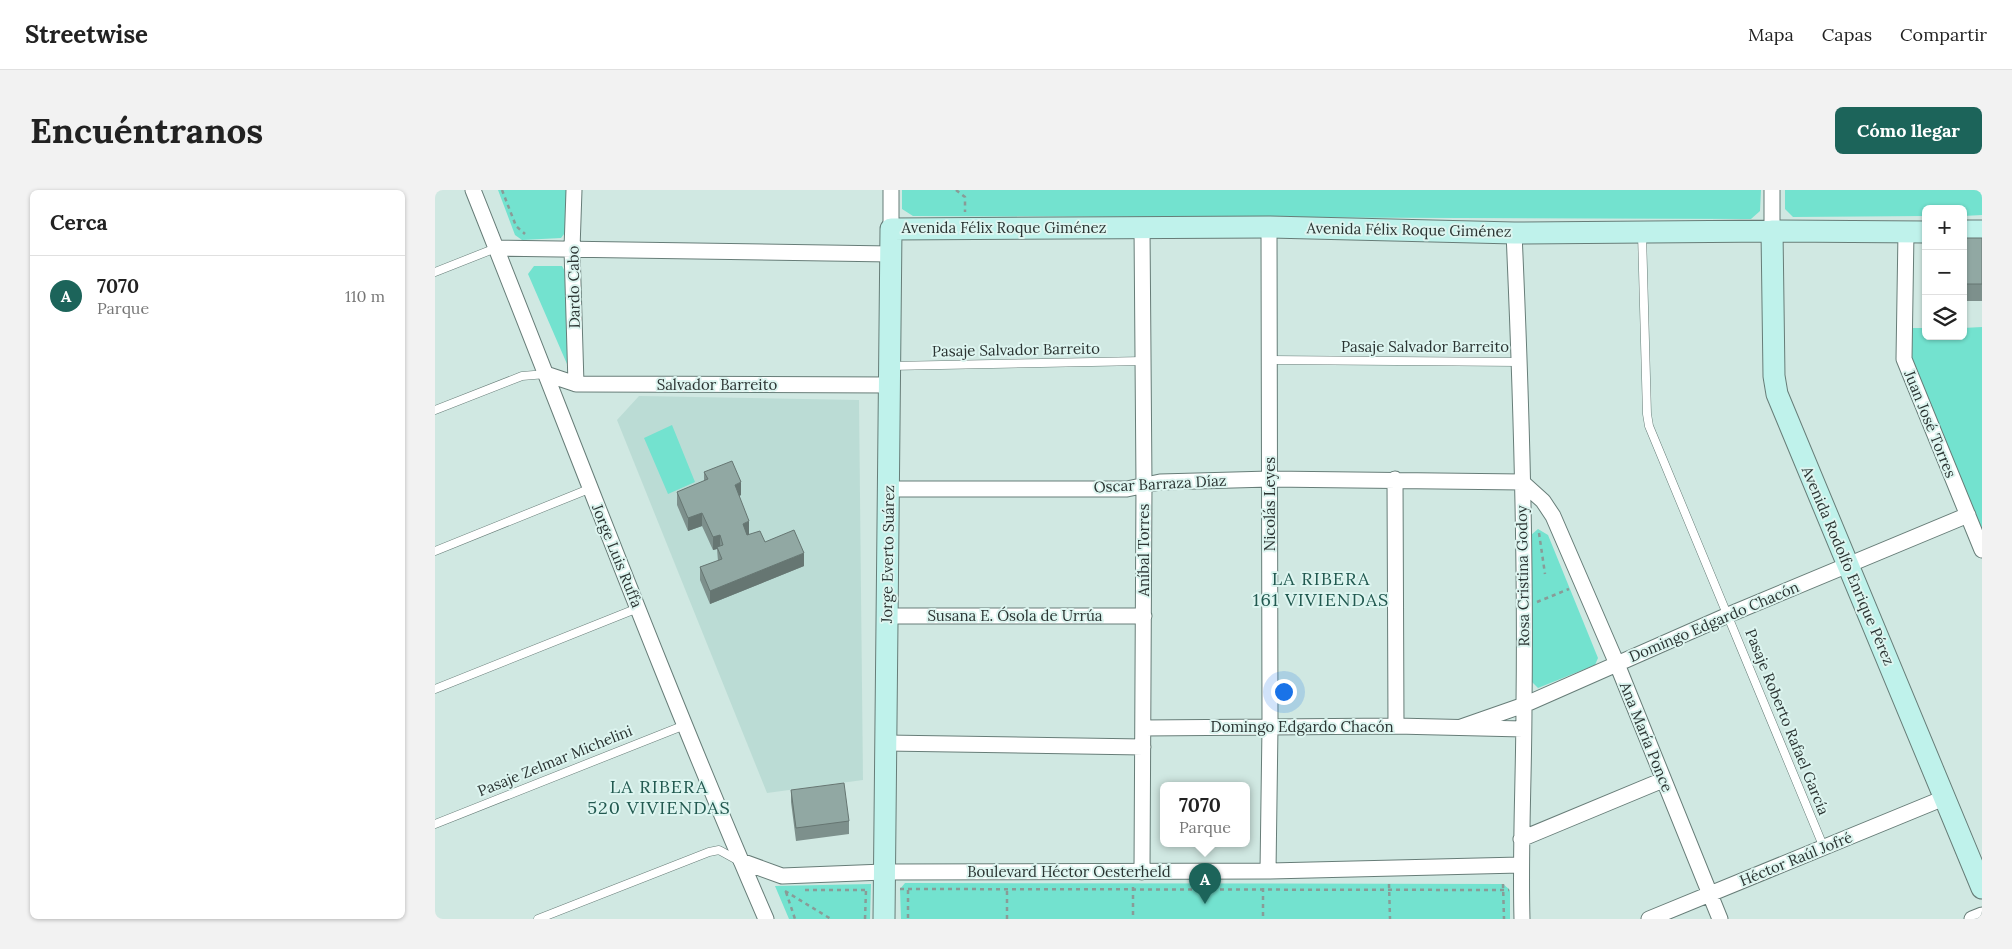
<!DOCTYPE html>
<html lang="es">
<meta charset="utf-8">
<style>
body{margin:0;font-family:Lora,serif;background:#f2f2f2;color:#222}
.controls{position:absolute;right:15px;top:15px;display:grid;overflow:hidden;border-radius:8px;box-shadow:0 1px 4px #0004}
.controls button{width:45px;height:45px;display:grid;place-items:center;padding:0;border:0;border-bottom:1px solid #e0e0e0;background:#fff;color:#222;font:25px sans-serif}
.you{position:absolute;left:848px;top:501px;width:18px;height:18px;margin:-12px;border:4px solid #fff;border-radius:50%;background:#1a73e8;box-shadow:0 0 0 8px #1a73e833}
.badge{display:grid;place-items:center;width:32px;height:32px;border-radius:50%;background:#1c645a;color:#fff;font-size:16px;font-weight:700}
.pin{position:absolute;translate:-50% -41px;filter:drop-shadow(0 1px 2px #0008)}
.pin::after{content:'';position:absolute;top:26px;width:18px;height:15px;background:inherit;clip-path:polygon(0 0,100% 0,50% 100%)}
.popup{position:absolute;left:725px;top:592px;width:90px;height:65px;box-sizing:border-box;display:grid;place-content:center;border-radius:8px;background:#fff;filter:drop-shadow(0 1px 4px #0005);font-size:16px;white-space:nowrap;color:#767676}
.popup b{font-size:19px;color:#222}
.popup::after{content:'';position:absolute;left:50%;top:100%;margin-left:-10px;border:10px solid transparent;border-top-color:#fff}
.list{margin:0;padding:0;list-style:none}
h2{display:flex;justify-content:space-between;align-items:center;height:65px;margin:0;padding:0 20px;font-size:21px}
h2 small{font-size:16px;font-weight:400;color:#767676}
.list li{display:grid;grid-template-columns:32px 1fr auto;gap:15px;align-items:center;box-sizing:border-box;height:80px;padding:0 20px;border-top:1px solid #e0e0e0}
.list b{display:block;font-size:19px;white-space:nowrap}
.list p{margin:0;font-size:16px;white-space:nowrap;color:#767676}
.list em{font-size:16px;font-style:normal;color:#767676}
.icon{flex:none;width:28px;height:28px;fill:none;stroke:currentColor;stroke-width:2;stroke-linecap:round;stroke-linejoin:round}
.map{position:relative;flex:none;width:1547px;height:729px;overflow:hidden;border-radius:8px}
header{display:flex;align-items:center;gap:30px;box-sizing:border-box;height:70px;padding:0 25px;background:#fff;border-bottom:1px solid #e0e0e0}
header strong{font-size:24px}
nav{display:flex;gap:28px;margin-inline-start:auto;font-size:18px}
.intro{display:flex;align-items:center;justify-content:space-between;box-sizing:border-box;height:120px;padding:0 30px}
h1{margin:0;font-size:35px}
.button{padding:12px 22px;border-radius:8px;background:#1c645a;color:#fff;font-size:18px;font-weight:700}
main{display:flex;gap:30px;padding:0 30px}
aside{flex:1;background:#fff;border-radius:8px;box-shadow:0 1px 4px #0004}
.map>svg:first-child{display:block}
</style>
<header>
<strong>Streetwise</strong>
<nav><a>Mapa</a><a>Capas</a><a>Compartir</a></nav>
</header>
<div class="intro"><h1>Encuéntranos</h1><a class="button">Cómo llegar</a></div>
<main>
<aside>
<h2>Cerca<small></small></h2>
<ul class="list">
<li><span class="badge">A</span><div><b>7070</b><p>Parque</p></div><em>110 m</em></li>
</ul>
</aside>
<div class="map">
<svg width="1547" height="729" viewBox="0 0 1547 729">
<rect width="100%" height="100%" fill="#d0e8e2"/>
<!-- built -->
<path fill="#bbdcd5" d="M204 206 424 210 428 590 332 603 182 230Z"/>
<!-- green -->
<path fill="#73e2cf" d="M63 0H132L133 39 126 48 87 50 80 45Z
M467 0H1326L1325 21 1316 29 478 26 467 19Z
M1350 0H1547V25L1528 26V19H1491V26L1358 27 1350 19Z
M99 76H127L132 85V174L93 84Z
M1547 137V340L1477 171 1476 138H1491V146H1528V138Z
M237 235 260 292 233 304 209 248Z
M1103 339 1113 345 1163 468 1160 475 1103 498 1095 490 1096 345Z
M470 693 1068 694 1075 700V729H466L465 699Z
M436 694 435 729H354L340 696Z"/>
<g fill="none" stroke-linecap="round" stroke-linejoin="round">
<defs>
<path id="lane" d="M1207 44 1212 224 1214 236 1389 658
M0 82 61 58
M835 170 1084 172
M455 176 708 171
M0 220 87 186 111 184
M0 361 154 299
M0 499 203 418
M0 634 250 535
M103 729 274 662 284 660 304 671"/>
<path id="street" d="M38 0C135 243 227 489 331 729
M139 0 137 59 141 194
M456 0V39
M1337 41V0
M1471 42 1469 169 1547 360
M1079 43C1086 200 1091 357 1089 514 1089 586 1085 657 1087 729
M61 58 456 64
M111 184 141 194 455 195
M960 289 961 536
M453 299H692L725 292 835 289 1087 292 1108 311 1118 326 1182 474 1285 729
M452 426H709
M1026 537 1089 515 1293 425 1533 325
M708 538 961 536 1088 539
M451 553 708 557
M1086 649 1228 590
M306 671 347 686 449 682 833 681 1085 675
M833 681 835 537 834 37
M707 682 709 294 707 37
M1214 729 1509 608
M1537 729 1547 725"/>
<path id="secondary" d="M1337 41 1339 186 1342 204 1547 698
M1528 41H1547
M449 729 456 39 834 37 1079 43 1337 41 1491 42"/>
</defs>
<!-- lane casing -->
<use href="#lane" stroke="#677d78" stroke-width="9"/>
<!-- street casing -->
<use href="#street" stroke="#677d78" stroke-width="17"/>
<!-- secondary casing -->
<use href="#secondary" stroke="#677d78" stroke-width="23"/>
<!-- path -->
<path stroke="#899b97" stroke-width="2.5" stroke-dasharray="4 4" stroke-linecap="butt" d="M67 0 81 36 90 44
M521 0 530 7V22
M1104 343 1110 384
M1102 412 1134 399
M954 694 955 729
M1068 694 1069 729
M698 697V729
M828 698V729
M465 699 1074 700
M370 700H432
M473 700V729
M350 701 396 729
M351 702 360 729
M430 729 431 700
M572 729V697"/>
<!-- lane -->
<use href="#lane" stroke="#fff" stroke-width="8"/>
<!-- street -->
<use href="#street" stroke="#fff" stroke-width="15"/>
<!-- secondary -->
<use href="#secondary" stroke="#bff2eb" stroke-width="21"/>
</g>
<!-- wall -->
<path fill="#7d908c" d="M1528 48H1547V111H1528Z
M269 282 306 305 304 306 314 344 330 352 369 376 275 414 265 390V377L283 371 282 359 278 360 267 336 253 341 242 315V302L269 291Z
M356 600 414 631V644L361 651 356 612Z"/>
<!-- shaded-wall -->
<path fill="#667672" d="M306 292V305L300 308V295Z
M267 323V336L253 341V328Z
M314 331V344L308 347V334Z
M285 345V358L282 357V359L278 360V347Z
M369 363V376L275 414V401Z"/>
<!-- building -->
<path fill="#91a8a3" stroke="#667672" d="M1528 48H1547V94H1528Z
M297 271 306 292 300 295 314 331 308 334 312 345 325 341 330 352 359 340 369 363 275 401 265 377 287 369 282 357 288 355 285 345 278 347 267 323 253 328 242 302 273 289 269 282Z
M409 593 414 631 361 638 356 600Z"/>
<g text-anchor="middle" stroke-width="4" stroke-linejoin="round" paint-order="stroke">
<!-- street labels -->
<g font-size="15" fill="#2b3432" stroke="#ddf5f0">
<text x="569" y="43">Avenida Félix Roque Giménez</text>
<text transform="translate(974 40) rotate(1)" y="5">Avenida Félix Roque Giménez</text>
<text transform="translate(139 97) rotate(-91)" y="5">Dardo Cabo</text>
<text x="990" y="162">Pasaje Salvador Barreito</text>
<text transform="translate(581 160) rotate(-1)" y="5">Pasaje Salvador Barreito</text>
<text x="282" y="200">Salvador Barreito</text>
<text transform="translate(1495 234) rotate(68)" y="5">Juan José Torres</text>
<text transform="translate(725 294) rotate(-3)" y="5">Oscar Barraza Díaz</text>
<text transform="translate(835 314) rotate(-90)" y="5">Nicolás Leyes</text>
<text transform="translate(709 360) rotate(-90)" y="5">Aníbal Torres</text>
<text transform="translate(453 364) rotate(-89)" y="5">Jorge Everto Suárez</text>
<text transform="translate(182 366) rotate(68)" y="5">Jorge Luis Ruffa</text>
<text transform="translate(1413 376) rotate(67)" y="5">Avenida Rodolfo Enrique Pérez</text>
<text transform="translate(1088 386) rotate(-91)" y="5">Rosa Cristina Godoy</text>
<text x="580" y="431">Susana E. Ósola de Urrúa</text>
<text transform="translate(1279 432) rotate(-23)" y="5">Domingo Edgardo Chacón</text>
<text transform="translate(1352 532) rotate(68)" y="5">Pasaje Roberto Rafael García</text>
<text x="867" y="542">Domingo Edgardo Chacón</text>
<text transform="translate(1211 547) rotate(68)" y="5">Ana María Ponce</text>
<text transform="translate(120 571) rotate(-22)" y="5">Pasaje Zelmar Michelini</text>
<text transform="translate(1361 669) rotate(-22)" y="5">Héctor Raúl Jofré</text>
<text x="634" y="687">Boulevard Héctor Oesterheld</text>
</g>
<!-- quarter labels -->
<g font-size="18" letter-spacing="1" fill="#225950" stroke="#ddf5f0">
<text x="886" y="395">LA RIBERA<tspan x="886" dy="21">161 VIVIENDAS</tspan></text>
<text x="224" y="603">LA RIBERA<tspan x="224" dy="21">520 VIVIENDAS</tspan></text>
</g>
</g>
</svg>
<div class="controls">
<button>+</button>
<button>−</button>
<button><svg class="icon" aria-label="layers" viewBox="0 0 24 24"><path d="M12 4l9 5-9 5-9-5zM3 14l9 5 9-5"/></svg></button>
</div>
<div class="you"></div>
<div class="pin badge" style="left:770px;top:714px">A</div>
<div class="popup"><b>7070</b>Parque</div>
</div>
</main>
